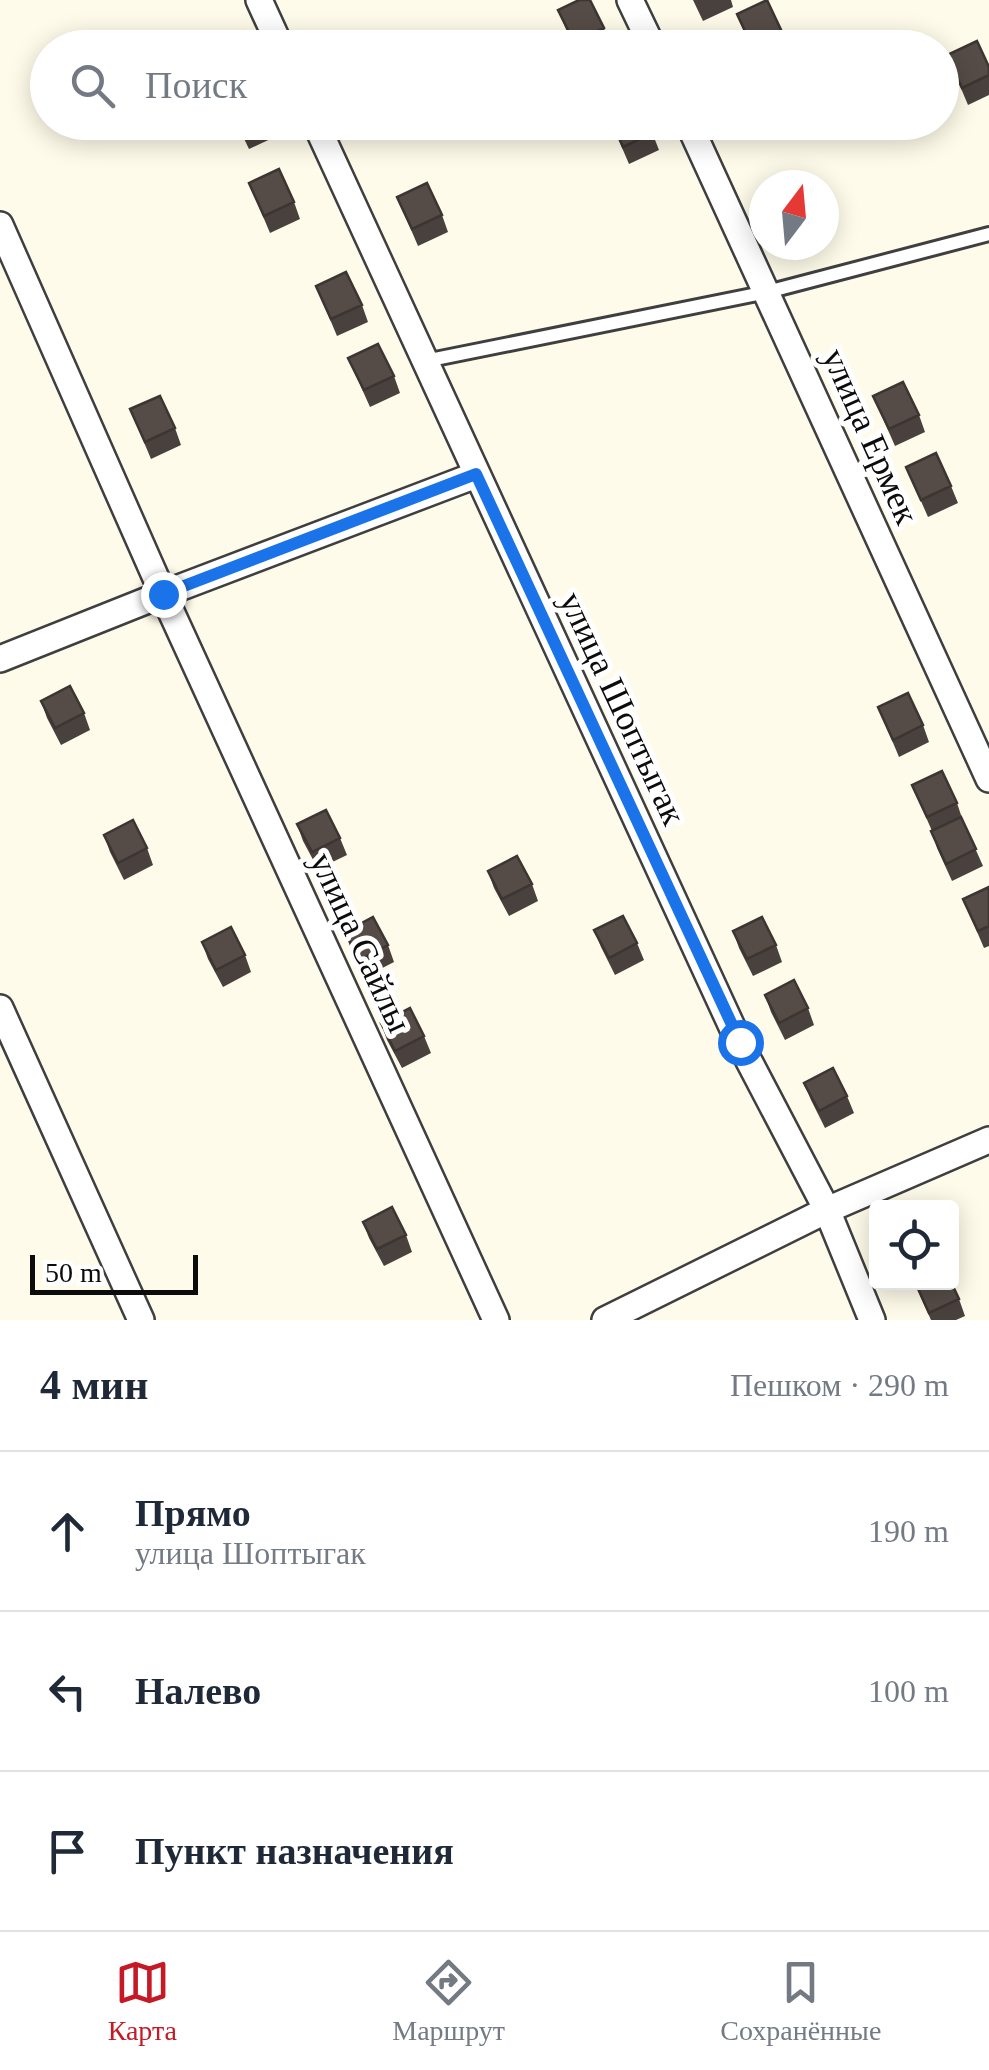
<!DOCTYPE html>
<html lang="ru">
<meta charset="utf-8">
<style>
body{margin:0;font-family:Georgia,serif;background:#f6f6f7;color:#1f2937}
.controls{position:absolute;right:30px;bottom:30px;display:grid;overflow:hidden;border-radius:10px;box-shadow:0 5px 25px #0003}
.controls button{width:90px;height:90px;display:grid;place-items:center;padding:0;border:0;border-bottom:2px solid #e0e1e3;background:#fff;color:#1f2937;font:50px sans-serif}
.compass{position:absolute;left:749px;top:170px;width:90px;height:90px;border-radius:50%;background:#fff;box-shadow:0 5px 25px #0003;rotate:16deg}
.scale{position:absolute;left:30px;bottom:25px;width:168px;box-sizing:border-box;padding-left:10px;border:5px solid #0c0c0c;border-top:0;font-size:28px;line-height:35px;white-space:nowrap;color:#0c0c0c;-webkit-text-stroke:8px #fff;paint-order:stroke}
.stop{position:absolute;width:30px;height:30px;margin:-22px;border:8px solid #1a73e8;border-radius:50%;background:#fff}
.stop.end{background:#1a73e8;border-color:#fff;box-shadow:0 2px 10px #0008}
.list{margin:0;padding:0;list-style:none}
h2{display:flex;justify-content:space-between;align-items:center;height:130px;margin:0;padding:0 40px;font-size:42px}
h2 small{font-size:32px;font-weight:400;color:#747a83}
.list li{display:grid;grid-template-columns:65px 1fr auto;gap:30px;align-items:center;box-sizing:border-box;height:160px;padding:0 40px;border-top:2px solid #e0e1e3}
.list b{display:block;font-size:38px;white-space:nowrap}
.list p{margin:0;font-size:32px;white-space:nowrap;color:#747a83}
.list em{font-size:32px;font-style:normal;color:#747a83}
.icon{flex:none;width:55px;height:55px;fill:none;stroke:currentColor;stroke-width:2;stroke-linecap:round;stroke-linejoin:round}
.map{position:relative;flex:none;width:989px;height:1320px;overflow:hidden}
.search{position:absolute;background:#fff;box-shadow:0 5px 25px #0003;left:30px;right:30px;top:30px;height:110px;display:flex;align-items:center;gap:25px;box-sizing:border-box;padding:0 35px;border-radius:55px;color:#747a83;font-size:38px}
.sheet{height:610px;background:#fff}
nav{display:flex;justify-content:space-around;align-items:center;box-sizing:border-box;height:140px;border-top:2px solid #e0e1e3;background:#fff;font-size:28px;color:#747a83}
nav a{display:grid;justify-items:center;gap:5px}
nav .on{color:#c51a25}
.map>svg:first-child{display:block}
</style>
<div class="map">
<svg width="989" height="1320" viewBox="0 0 989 1320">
<rect width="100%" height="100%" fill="#fffbea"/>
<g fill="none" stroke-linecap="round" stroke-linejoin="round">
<defs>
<path id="service" d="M425 361 767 292 989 234"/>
<path id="minor" d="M259 0 281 48
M630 0 653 48
M315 122 739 1042 827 1210 872 1320
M688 122 989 779
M0 225 163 594 476 475
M0 659 163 594 496 1320
M0 1008 141 1320
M605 1320 827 1210 989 1140"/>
</defs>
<!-- service casing -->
<use href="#service" stroke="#3f3f3f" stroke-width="18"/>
<!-- minor casing -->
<use href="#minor" stroke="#3f3f3f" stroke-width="30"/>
<!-- service -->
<use href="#service" stroke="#fff" stroke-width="12"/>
<!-- minor -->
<use href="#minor" stroke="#fff" stroke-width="25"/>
</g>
<!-- wall -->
<path fill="#49413d" d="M693 0H731L733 7 703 21Z
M558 10 604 28 610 45 605 48H574Z
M737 14 782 32 788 48H751Z
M947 55 989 67V95L968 105Z
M236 122H275L279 135 249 149Z
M611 122H648L659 150 629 164Z
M249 183 294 202 300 219 270 233Z
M397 197 442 215 448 232 418 246Z
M824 211 830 227 824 230Z
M316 286 362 305 368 322 337 336Z
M348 358 394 376 400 393 370 407Z
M873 396 919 415 925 432 895 446Z
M130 409 175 428 181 445 151 459Z
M906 467 951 486 958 503 928 517Z
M41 701 84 713 90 730 61 745 47 718Z
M878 707 923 725 929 742 899 757Z
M912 785 957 803 963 821 983 866 952 881 937 848 932 831Z
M297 824 340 838 347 855 318 869 303 841Z
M104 835 147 848 153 865 124 880 110 852Z
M488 871 532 884 538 901 509 916 494 888Z
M989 887V946L984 948 963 899Z
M594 930 637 943 644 960 615 975 601 947Z
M733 931 776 945 782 962 753 976 739 948Z
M345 932 388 945 394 962 365 977 351 949Z
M202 942 245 955 251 972 223 987 208 959Z
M765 995 808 1008 814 1025 785 1040 771 1012Z
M381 1023 424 1036 431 1053 402 1068 387 1040Z
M804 1083 847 1096 854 1113 825 1128 811 1100Z
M363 1222 406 1235 412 1252 384 1266 369 1238Z
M914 1282 959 1299 965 1316 956 1320H931Z"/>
<!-- building -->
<path fill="#554c47" stroke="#3c3532" stroke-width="2.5" d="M579 0H590L604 28 574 42 558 10Z
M767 0 782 32 752 46 737 14Z
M360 35 366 48H334Z
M977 41 989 67V75L962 88 947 55Z
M238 122H263L243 132Z
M612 122H648L653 133 623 147Z
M279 169 294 202 264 216 249 183Z
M809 177 813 185H792Z
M427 183 442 215 412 229 397 197Z
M346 272 362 305 331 319 316 286Z
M378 344 394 376 364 390 348 358Z
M903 382 919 415 889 429 873 396Z
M160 396 175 428 145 442 130 409Z
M936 453 951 486 921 500 906 467Z
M70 686 84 713 55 728 41 701Z
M908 693 923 725 893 740 878 707Z
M942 771 957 803 927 817 912 785Z
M326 810 340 838 312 852 297 824Z
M961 817 976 849 946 864 931 831Z
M133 820 147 848 118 863 104 835Z
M517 856 532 884 502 899 488 871Z
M989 887V926L978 931 963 899Z
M623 916 637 943 609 958 594 930Z
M373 917 388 945 359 960 345 932Z
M762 917 776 945 747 959 733 931Z
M231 927 245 955 216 970 202 942Z
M794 980 808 1008 779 1023 765 995Z
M410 1008 424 1036 395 1051 381 1023Z
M833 1068 847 1096 819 1111 804 1083Z
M392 1207 406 1235 377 1249 363 1222Z
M915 1282H951L959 1299 929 1313Z"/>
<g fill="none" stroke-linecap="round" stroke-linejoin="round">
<!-- route -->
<path stroke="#1a73e8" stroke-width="12" d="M163 594 476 474 740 1042"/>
</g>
<g text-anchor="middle" stroke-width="10" stroke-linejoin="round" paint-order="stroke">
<!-- street labels -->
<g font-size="35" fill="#0c0c0c" stroke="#fff">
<text transform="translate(871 436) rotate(66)" y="12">улица Ермек</text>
<text transform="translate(623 708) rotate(65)" y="12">улица Шоптыгак</text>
<text transform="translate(361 942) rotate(65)" y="12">улица Сайлы</text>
</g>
</g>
</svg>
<div class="controls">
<button><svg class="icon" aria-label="locate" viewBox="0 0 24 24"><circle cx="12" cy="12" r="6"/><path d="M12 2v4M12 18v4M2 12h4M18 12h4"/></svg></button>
</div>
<svg class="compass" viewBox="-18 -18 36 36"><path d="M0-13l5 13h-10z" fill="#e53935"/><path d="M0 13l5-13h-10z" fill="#747a83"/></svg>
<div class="scale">50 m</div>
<div class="stop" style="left:740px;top:1042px"></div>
<div class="stop end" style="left:163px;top:594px"></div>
<div class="search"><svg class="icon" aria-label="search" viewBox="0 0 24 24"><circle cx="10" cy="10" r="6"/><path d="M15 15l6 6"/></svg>Поиск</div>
</div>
<section class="sheet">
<h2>4 мин<small>Пешком · 290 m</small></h2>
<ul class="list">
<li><svg class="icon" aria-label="ahead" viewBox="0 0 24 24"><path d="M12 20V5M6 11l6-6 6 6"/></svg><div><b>Прямо</b><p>улица Шоптыгак</p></div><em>190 m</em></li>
<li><svg class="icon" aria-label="left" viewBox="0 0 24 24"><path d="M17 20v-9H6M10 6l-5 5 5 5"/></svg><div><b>Налево</b></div><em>100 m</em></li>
<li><svg class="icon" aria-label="arrive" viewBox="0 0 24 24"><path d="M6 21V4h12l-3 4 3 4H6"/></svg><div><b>Пункт назначения</b></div></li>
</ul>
</section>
<nav>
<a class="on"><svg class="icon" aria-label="map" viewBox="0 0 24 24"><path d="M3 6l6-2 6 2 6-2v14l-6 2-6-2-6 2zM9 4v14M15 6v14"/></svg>Карта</a>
<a><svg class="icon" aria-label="directions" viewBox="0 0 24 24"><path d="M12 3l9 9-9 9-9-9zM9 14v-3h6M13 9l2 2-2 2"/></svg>Маршрут</a>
<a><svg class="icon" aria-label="saved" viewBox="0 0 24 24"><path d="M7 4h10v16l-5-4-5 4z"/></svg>Сохранённые</a>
</nav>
